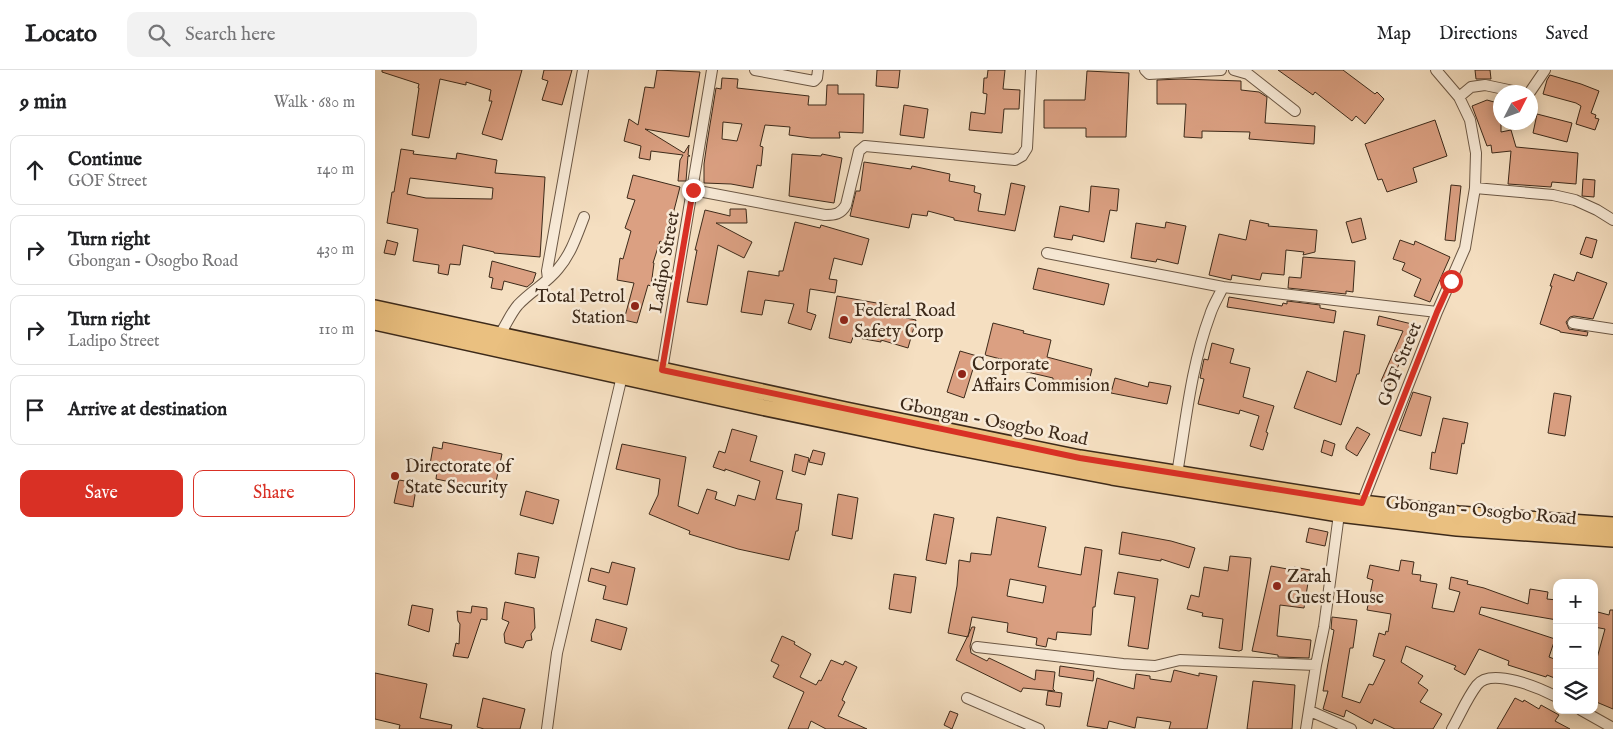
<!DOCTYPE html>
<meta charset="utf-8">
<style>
body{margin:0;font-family:"IM FELL English",serif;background:#f2f2f2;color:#202124}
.controls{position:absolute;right:15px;bottom:15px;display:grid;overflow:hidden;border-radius:10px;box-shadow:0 2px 12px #0003}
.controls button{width:45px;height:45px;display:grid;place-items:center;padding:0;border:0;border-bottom:1px solid #e0e0e0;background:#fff;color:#202124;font:25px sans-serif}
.compass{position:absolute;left:1118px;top:15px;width:45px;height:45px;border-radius:50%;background:#fff;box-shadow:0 2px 12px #0003;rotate:48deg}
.stop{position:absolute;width:15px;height:15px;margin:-11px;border:4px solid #d93025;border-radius:50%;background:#fff}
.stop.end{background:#d93025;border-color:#fff;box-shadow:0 1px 5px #0008}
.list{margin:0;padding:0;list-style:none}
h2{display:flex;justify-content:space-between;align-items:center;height:65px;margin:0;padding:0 20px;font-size:21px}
h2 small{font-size:16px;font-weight:400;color:#757577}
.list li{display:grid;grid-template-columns:32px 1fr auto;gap:15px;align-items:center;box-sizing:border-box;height:70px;margin:0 10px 10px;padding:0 10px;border:1px solid #e0e0e0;border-radius:10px}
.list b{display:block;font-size:19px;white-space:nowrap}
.list p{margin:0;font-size:16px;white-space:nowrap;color:#757577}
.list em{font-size:16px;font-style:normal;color:#757577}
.actions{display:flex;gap:10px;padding:15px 20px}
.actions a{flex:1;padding:11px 0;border:1px solid #d93025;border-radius:10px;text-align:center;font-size:18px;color:#d93025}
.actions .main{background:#d93025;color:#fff}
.icon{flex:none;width:28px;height:28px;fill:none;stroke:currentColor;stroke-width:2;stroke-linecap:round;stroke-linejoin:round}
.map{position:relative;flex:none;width:1238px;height:659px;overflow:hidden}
header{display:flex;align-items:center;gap:30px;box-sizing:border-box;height:70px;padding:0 25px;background:#fff;border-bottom:1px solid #e0e0e0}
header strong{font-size:24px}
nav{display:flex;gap:28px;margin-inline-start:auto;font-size:18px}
.search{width:350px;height:45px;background:#f2f2f2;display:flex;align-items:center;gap:12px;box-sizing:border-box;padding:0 18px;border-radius:10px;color:#757577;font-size:19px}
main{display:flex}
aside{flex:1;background:#fff}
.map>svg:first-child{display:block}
</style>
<header>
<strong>Locato</strong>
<div class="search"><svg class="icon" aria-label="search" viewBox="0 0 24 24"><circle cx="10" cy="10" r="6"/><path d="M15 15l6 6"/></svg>Search here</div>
<nav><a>Map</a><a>Directions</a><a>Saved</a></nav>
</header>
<main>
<aside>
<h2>9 min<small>Walk · 680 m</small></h2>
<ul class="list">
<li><svg class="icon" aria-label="ahead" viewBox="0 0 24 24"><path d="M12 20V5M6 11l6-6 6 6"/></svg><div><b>Continue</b><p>GOF Street</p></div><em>140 m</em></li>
<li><svg class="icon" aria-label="right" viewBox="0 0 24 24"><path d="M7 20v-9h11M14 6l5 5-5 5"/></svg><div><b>Turn right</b><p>Gbongan - Osogbo Road</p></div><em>430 m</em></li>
<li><svg class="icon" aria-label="right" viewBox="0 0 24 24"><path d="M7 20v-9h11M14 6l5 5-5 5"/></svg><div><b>Turn right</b><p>Ladipo Street</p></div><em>110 m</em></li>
<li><svg class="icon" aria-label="arrive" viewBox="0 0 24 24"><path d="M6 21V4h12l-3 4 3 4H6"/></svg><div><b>Arrive at destination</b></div></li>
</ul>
<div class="actions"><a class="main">Save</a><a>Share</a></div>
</aside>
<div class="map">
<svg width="1238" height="659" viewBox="0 0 1238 659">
<rect width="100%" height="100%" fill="#f5dfc1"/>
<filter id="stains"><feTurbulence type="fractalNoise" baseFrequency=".004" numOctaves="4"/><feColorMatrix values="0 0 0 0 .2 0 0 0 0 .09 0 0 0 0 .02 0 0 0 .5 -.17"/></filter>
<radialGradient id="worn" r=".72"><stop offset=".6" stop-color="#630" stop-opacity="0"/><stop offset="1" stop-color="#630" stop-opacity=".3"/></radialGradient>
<!-- building -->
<path fill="#dba082" stroke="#3d2a1a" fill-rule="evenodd" d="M7 0H147L127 70 107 64 117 31H114L116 20 91 12V15L65 9 54 68 37 65 44 18H43L44 14 7 2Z
M169 0H197L187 35 167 30 173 11 167 9Z
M282 0 325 2 314 67 270 59 309 83 314 75 313 85 315 86H313L311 111H303L305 90 308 85 276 81 275 90 264 88 266 76 249 71 254 49 263 55 270 17 279 18Z
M502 0H525L523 18 501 16Z
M613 0H630L628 19 645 20 644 39H629L627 63 594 60 596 42 610 44 612 24 608 23 609 8H612Z
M903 0H968L1000 24 1002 22 1009 29 990 54 981 46 977 51 940 22 938 25Z
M1100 0H1115L1116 9H1101Z
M712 1 754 3 751 67H711V58H669V30H710Z
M1175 5 1206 14 1224 21 1216 43 1221 45 1220 48 1224 49 1220 60 1201 54 1206 36 1201 33 1168 24 1172 10Z
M347 8 363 9 362 18 434 26 433 35H451L452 15H463V24H489L488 63 464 62 465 68H436L414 65 415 57 390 55 385 76 388 77 386 96 382 95 378 118 356 114 329 113V94L332 73 341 18 346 19ZM348 52 367 54 362 71 347 69Z
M806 9 866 11V20L884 22 892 27 890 53 940 56 939 74 874 69 875 62 827 61V68L809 67 811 34H782V10Z
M1112 30 1126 34V62L1136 60 1141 77 1203 83 1201 114 1177 112 1176 117 1133 114 1136 81 1117 83 1116 75 1112 76 1097 36Z
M529 35 553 39 549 68 525 65Z
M1162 44 1197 53 1192 72 1158 63Z
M1060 50 1072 86 1038 98 1042 112 1012 122 1007 109 1003 110 990 74Z
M26 79 39 81 38 84 81 89 82 83 122 90 120 103 170 107 165 187 119 183V182L88 175 85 195 75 194 73 205 63 203 64 195 38 191 43 159 12 153 17 122H19ZM35 108 118 118 117 129 51 128 32 124Z
M417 84 446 86 447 84 467 88 459 133 414 126Z
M489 92 536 99 537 96 575 104 574 111 600 116 599 122 606 124 603 141 630 145 636 113 650 116 640 161 579 150V148L553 141 552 146 537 144 534 158 475 146 481 121H485Z
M258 105 305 117 296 152 289 173 285 171 278 193H279L276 216 273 215 262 253 249 250 259 213 242 210 245 188 248 189 256 161 250 158 260 130 252 128Z
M1208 109 1220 110 1219 127 1207 126Z
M1076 115 1086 116 1080 171 1070 170Z
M716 116 744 119 742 141 735 140 729 172 698 165 697 170 679 167 685 136 714 142Z
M355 139H371L372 153H341L377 172 369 188 343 175 332 235 312 232 322 180H320L330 140 355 146Z
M986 148 991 169 977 173 971 152Z
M875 150 894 154 893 156 942 160 940 182 928 185 929 182 911 180 909 205 887 203 885 210 857 205 856 210 834 205 844 164 871 170Z
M420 152 445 158 446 155 494 169 487 195 459 188 454 209 462 210 460 223 435 219 432 242 441 245 436 260 413 253 419 234 390 230 387 245 366 242 373 201 404 206V201H408Z
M791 152 811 156 803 194 782 189 781 192 756 188 761 153 790 158Z
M1211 167 1222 170 1217 188 1205 184Z
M12 170 23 173 20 185 9 183Z
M1025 170 1039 175 1040 171 1075 187 1055 232 1039 226 1046 209 1027 200 1030 193 1018 189Z
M928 187 980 191 978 222 971 221V224L913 218 914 207 926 208Z
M117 191 161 203 158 212 152 217 129 211 127 220 116 218 118 208 114 207Z
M663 198 734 214 729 235 658 219Z
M1202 202 1232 213 1218 249 1199 246 1195 247 1191 252 1194 259 1213 262 1212 266 1185 262V261L1165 254 1177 216H1175L1179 204 1199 211Z
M462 226 513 235 511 244 541 250 533 278 506 270V272L478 267 476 273 454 268Z
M854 227 907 236 908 233 912 234V231L945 235V238L961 241 959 253 852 237Z
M1004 246 1041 255 1015 315 1006 311 1028 261 1002 255Z
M618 253 649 261 648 263 676 270 672 287 717 299 712 319 678 310V308L648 301 649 295 610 285Z
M969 261 990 265 984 304H982L966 355 919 338 932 301 961 312Z
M837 273 859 279 855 293 875 298 868 327 899 336 891 362 893 363 888 380 875 376 884 346 865 340 864 344 823 334 829 309 825 308 829 289 833 290Z
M585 281 602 286 589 328 572 322Z
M740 308 773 317 774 312 796 316 792 334 736 323Z
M1038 322 1056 327 1046 366 1024 360Z
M1179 323 1196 326 1190 366 1173 363Z
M1068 348 1093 353 1089 374 1087 373 1082 404 1055 399 1057 382 1060 383Z
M982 357 995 364 982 386 971 379V376Z
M357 359 382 366 375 391 408 401 401 429 427 434 423 461H421L414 490 363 479 314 464 315 461 274 444 283 425 285 409 241 399 247 374 311 387 303 436 323 444 332 419 342 422 340 429 360 436 363 425 380 430 385 411 350 399V401L338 397 344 381 350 383Z
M949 370 960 374 957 386 946 382Z
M68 372 127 384 119 421 61 409 62 401 54 400 58 377 67 379Z
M438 380 450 383 447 395 434 392Z
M420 384 434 388 430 405 417 401Z
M24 410 42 413 38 437 19 433Z
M151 421 184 430 178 454 145 445Z
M463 424 483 428 477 469 457 465Z
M559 444 579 448 571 494 551 490Z
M622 447 671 457 663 497 706 505 710 477 727 480 720 537H718L716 565 682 562 681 570 673 568 671 577 661 575 662 568 632 562 633 553 597 547 593 567 573 563 582 516 584 490 595 492 596 483 616 485ZM635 509 671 516 668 533 632 526Z
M934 458 953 462 950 476 931 472Z
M747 462 796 471 820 478 814 498 786 489V491L744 484Z
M143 483 164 487 160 508 140 504Z
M855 486 876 488 867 580 864 581 844 578 848 549 827 546 828 543 812 539 816 525 824 527 829 497 853 501Z
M1026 490 1039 492 1037 504 1046 505 1045 511 1062 514 1057 538 1079 542 1085 522 1074 519 1076 507 1093 511 1092 514 1109 518 1153 534 1155 519 1173 522 1172 529 1182 530V550L1106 537 1104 544 1180 569 1174 587 1182 590V609L1172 605 1171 607 1133 595 1134 591 1104 579 1090 605 1079 599 1081 596 1031 576 1026 592 1048 606 1043 613 1053 620 1045 632 1067 644 1058 659H1020L999 649 997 654 971 640 969 647 948 639 953 621H948L959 560 956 559 957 547 982 550 978 578H975L967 627 985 633 994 614 998 615 1010 590 998 586 1004 563 1010 565 1011 561 1013 562 1016 544 992 540 998 510 992 508 995 495 1024 501Z
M237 492 260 498 252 535 228 529 231 516 213 511 216 498 234 503Z
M896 496 918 500 919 497 935 500 929 538 905 535 902 566 936 570 934 588 903 587V585L877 581Z
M743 502 783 509 773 579 753 576 760 527 739 524Z
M519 504 541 507 536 543 514 539Z
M130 532 159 538 160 558 156 564 157 570 151 571 148 578 130 573 129 564 134 552 127 549Z
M37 535 58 539 54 562 33 555Z
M97 536 112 538V550L106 549 93 588 78 586 81 573 84 574 85 554 83 551 82 541 96 543Z
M1235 540H1238V639L1219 631V599L1230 559 1219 557V541L1234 545Z
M221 549 252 558 246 580 216 571Z
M597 557H600L595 576 596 583 612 591 614 588 660 610 661 600 680 602 678 619 680 621 648 618 646 622 581 590Z
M407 566 420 572 419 574 436 584 425 607 441 615 444 610 446 611 456 590 468 595 470 591 482 597 470 623 467 630 470 632 463 646 492 659H451L436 651 433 659H413L429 622 398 607 404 595 396 591Z
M685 596 719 601 718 611 684 606Z
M799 600 824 606V603L842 606 832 659H794L796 652 762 647 760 658 734 651 732 659 712 656 722 608 759 619 761 604 775 606V609L796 612Z
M0 603 52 614 45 648 77 655 76 659H24L25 655 0 649Z
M878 611 920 615 917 659H872Z
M673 621 687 623 685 637 671 635Z
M108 628 150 639 145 659H109L102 657Z
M1140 628 1148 632 1149 630 1164 639 1166 635 1184 645 1180 651 1195 659H1122Z
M575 641 583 644 577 659 569 655Z"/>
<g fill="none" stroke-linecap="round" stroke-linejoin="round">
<defs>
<path id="street" d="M380 0 439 11 442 8 443 0
M770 0 774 4 846 0
M859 0 873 4 920 41
M1155 22 1170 0
M1084 27 1096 17 1110 15 1143 22
M1100 118 1178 125 1200 130 1222 140 1238 150
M318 120 450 145C460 145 466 144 471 135L484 81 490 76 640 90 647 86 652 78 656 0
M672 183 848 217 1062 242
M173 209 172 201 208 0
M1198 253 1238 259
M125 264C131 255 136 243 143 235 156 221 172 213 183 199 196 184 202 165 209 147
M287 300 337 0
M802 404C811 351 816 296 835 245 838 235 844 226 848 217
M987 433 1062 242 1090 178 1100 118 1101 83 1095 50 1084 27 1061 0
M602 577 748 594 780 596 805 590 941 595
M592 628 664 659
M1206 640 1238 658
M935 641 976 659
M172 659 182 583 247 306
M931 659 941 595 949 557 964 444
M1077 659C1085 645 1092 628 1102 615 1116 597 1165 618 1182 627"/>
<path id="primary" d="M0 238 471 340 705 388 987 433 1083 444 1238 455
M0 252 386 337 554 372 737 407 964 444 1082 458 1238 469"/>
</defs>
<!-- street casing -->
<use href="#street" stroke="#6b5744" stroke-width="12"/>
<!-- primary casing -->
<use href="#primary" stroke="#3d2a1a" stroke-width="18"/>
<!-- street -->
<use href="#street" stroke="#f8ead7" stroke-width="10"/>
<!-- primary -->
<use href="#primary" stroke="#eac080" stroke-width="15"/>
</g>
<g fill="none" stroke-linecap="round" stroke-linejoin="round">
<!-- route -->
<path stroke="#d93025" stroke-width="6" d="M318 120 287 300 705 388 987 433 1062 242 1076 211"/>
</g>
<!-- markers -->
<g fill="#8f2418" stroke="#f8ead7" stroke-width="2">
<circle cx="260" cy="236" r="5"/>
<circle cx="469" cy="250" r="5"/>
<circle cx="587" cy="304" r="5"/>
<circle cx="20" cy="406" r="5"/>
<circle cx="902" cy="516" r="5"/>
</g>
<g text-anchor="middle" stroke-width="5" stroke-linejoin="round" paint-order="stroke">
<!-- street labels -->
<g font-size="18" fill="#3d2a1a" stroke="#f8ead7">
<text transform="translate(289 192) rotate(-80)" y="6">Ladipo Street</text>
<text transform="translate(1024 294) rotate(-68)" y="6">GOF Street</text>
<text transform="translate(619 351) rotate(11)" y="6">Gbongan - Osogbo Road</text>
<text transform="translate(1106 440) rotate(5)" y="6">Gbongan - Osogbo Road</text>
</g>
<!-- poi labels -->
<g font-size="18" fill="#3d2a1a" stroke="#f8ead7" text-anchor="start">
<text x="250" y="232" text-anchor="end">Total Petrol<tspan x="250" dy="21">Station</tspan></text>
<text x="479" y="246">Federal Road<tspan x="479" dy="21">Safety Corp</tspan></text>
<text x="597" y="300">Corporate<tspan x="597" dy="21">Affairs Commision</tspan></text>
<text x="30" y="402">Directorate of<tspan x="30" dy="21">State Security</tspan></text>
<text x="912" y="512">Zarah<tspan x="912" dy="21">Guest House</tspan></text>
</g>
</g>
<rect width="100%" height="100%" filter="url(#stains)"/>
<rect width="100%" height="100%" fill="url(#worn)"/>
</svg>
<div class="controls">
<button>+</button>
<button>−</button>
<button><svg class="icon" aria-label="layers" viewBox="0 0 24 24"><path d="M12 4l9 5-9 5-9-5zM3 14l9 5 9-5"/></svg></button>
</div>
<svg class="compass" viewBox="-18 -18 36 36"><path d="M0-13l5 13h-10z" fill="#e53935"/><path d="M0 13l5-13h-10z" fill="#757577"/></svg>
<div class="stop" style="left:1076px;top:211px"></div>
<div class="stop end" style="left:318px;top:120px"></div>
</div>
</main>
